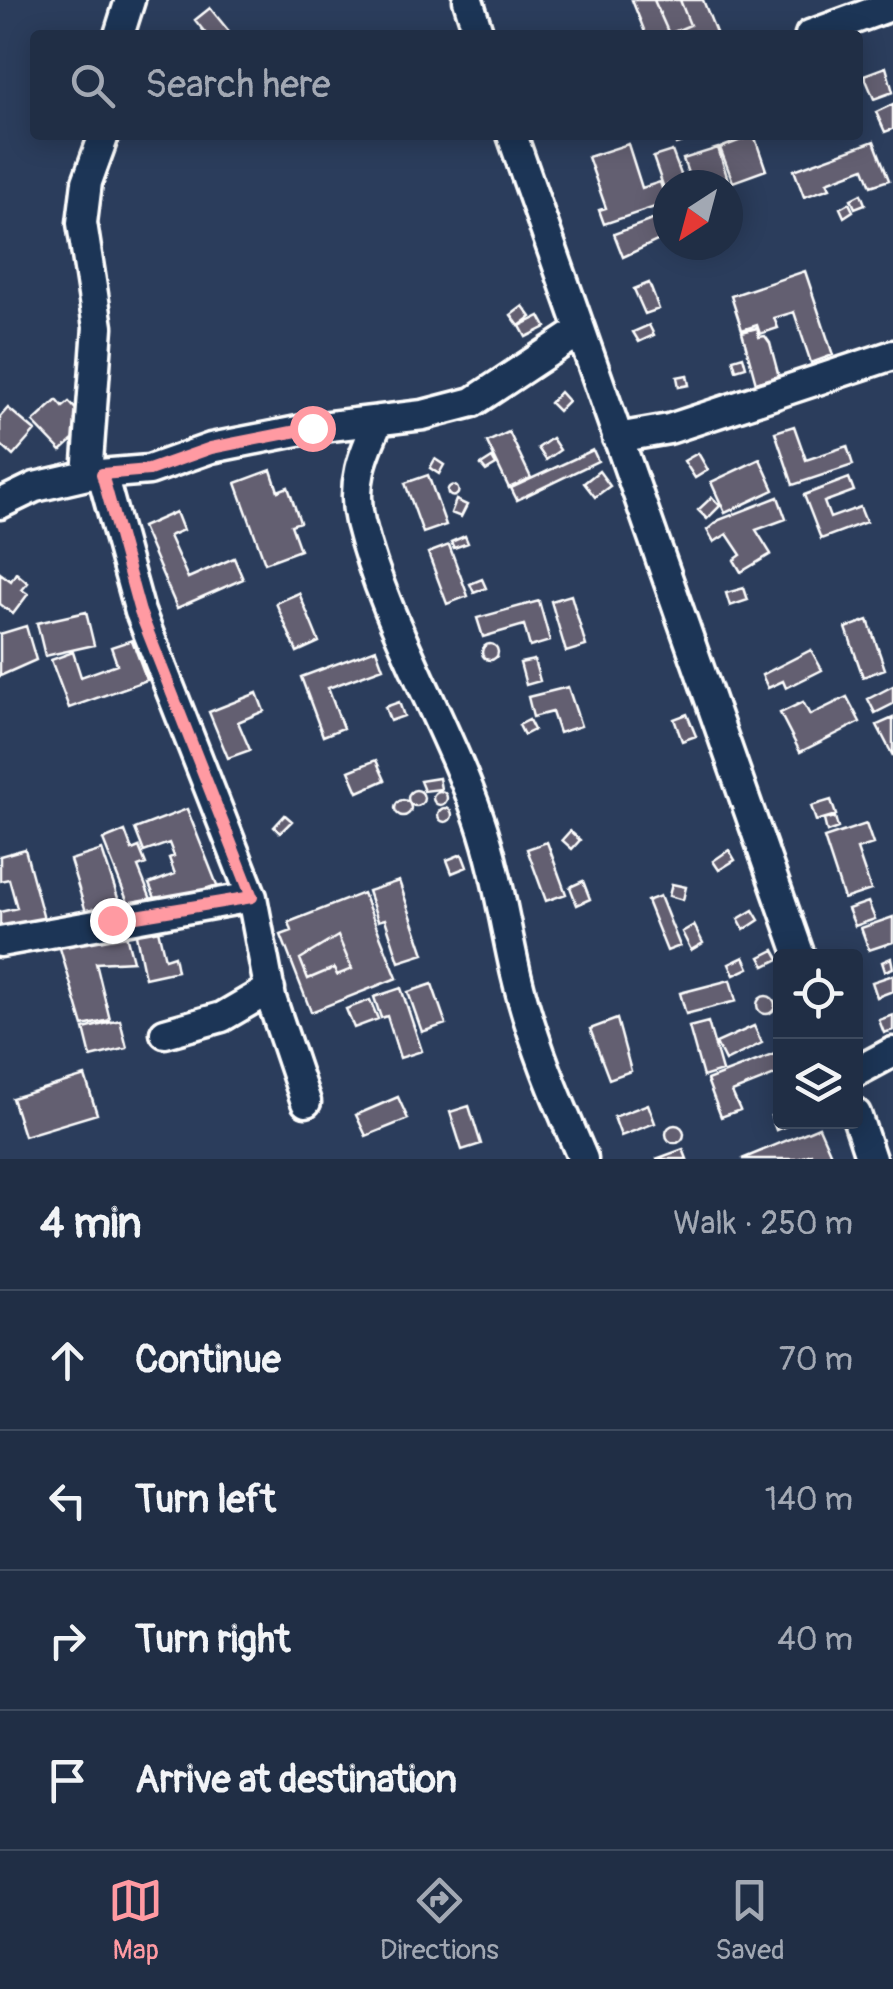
<!DOCTYPE html>
<meta charset="utf-8">
<style>
body{margin:0;font-family:Pangolin,sans-serif;background:#28364c;color:#f1f3f6}
.controls{position:absolute;right:30px;bottom:30px;display:grid;overflow:hidden;border-radius:10px;box-shadow:0 5px 25px #0003}
.controls button{width:90px;height:90px;display:grid;place-items:center;padding:0;border:0;border-bottom:2px solid #3d4a5e;background:#202e45;color:#f1f3f6;font:50px sans-serif}
.compass{position:absolute;left:653px;top:170px;width:90px;height:90px;border-radius:50%;background:#202e45;box-shadow:0 5px 25px #0003;rotate:216deg}
.stop{position:absolute;width:30px;height:30px;margin:-22px;border:8px solid #ff9aa2;border-radius:50%;background:#fff}
.stop.end{background:#ff9aa2;border-color:#fff;box-shadow:0 2px 10px #0008}
.list{margin:0;padding:0;list-style:none}
h2{display:flex;justify-content:space-between;align-items:center;height:130px;margin:0;padding:0 40px;font-size:42px}
h2 small{font-size:32px;font-weight:400;color:#a2a8b3}
.list li{display:grid;grid-template-columns:65px 1fr auto;gap:30px;align-items:center;box-sizing:border-box;height:140px;padding:0 40px;border-top:2px solid #3d4a5e}
.list b{display:block;font-size:38px;white-space:nowrap}
.list em{font-size:32px;font-style:normal;color:#a2a8b3}
.icon{flex:none;width:55px;height:55px;fill:none;stroke:currentColor;stroke-width:2;stroke-linecap:round;stroke-linejoin:round}
.map{position:relative;flex:none;width:893px;height:1159px;overflow:hidden}
.search{position:absolute;background:#202e45;box-shadow:0 5px 25px #0003;left:30px;right:30px;top:30px;height:110px;display:flex;align-items:center;gap:25px;box-sizing:border-box;padding:0 35px;border-radius:10px;color:#a2a8b3;font-size:38px}
.sheet{height:690px;background:#202e45}
nav{display:flex;justify-content:space-around;align-items:center;box-sizing:border-box;height:140px;border-top:2px solid #3d4a5e;background:#202e45;font-size:28px;color:#a2a8b3}
nav a{display:grid;justify-items:center;gap:5px}
nav .on{color:#ff9aa2}
.map>svg:first-child{display:block}
</style>
<div class="map">
<svg width="893" height="1159" viewBox="0 0 893 1159">
<rect width="100%" height="100%" fill="#2b3d5c"/>
<filter id="ink" filterUnits="userSpaceOnUse"><feTurbulence type="fractalNoise" baseFrequency=".01" numOctaves="2"/><feDisplacementMap in="SourceGraphic" scale="20" xChannelSelector="R" yChannelSelector="G"/><feConvolveMatrix kernelMatrix="1 2 1 2 8 2 1 2 1" color-interpolation-filters="sRGB"/></filter>
<g filter="url(#ink)">
<!-- building -->
<path fill="#635e71" stroke="#fff" stroke-width="2.5" fill-rule="evenodd" d="M632 0H654L669 34 690 25 680 0H703L717 35H646Z
M654 0H680L690 25 669 34Z
M210 8 232 35H207L195 20Z
M886 67 893 92 874 99 864 75Z
M893 104V129L885 132 876 112Z
M673 135H706L676 144Z
M754 135 766 170 733 182 720 148Z
M874 141 889 180 871 186 864 168 827 182 830 188 804 197 794 170Z
M628 144 642 188 660 182 667 203 604 224 599 210 606 208 588 157Z
M718 148 729 183 692 185 683 159Z
M672 151 685 185H668V200L653 157Z
M861 194 865 204 855 208 851 199Z
M849 203 853 211 844 217 840 208Z
M660 217 668 236 623 257 614 234Z
M805 271 833 355 811 363 794 312 774 318 778 328 760 334 757 325 742 330 731 296Z
M649 283 659 309 645 314 634 289Z
M523 306 531 317 519 326 511 315Z
M540 316 546 327 526 337 520 326Z
M649 325 654 335 639 342 633 332Z
M757 328 759 337 765 336 770 343 779 377 756 383 742 332Z
M743 356 746 367 736 370 733 359Z
M687 375 689 385 679 387 677 377Z
M560 392 568 401 558 411 550 403Z
M57 400 63 407 69 402 81 415 75 420 85 429 61 451 33 422Z
M8 408 35 431 13 456 0 444V417Z
M794 426 806 460 847 446 853 465 793 485 775 432Z
M509 432 531 478 509 488 487 442Z
M552 438 560 450 546 460 538 448Z
M593 450 598 461 517 500 511 488Z
M698 453 708 470 695 478 684 461Z
M492 458 496 465 486 471 481 465Z
M435 459 444 465 439 474 430 468Z
M760 459 774 490 725 513 711 482Z
M271 470 278 491 288 487 300 522 291 525 300 550 265 563 236 483Z
M599 471 610 486 595 497 584 483Z
M428 475 446 525 423 533 405 483Z
M849 478 854 491 824 502 830 518 860 507 866 522 821 539 804 495Z
M447.5 491a5.5 5.5 0 1 1 11 0a5.5 5.5 0 1 1-11 0Z
M712 497 720 506 707 519 698 510Z
M778 497 786 519 756 530 771 554 741 572 734 560 741 555 727 534 714 542 707 530 719 520Z
M456 500 467 505 461 517 451 513Z
M176 512 183 530 169 536 188 578 234 558 243 579 177 608 142 527Z
M465 536 468 543 454 548 451 542Z
M449 545 468 596 447 604 428 553Z
M0 573 11 581 16 573 28 583 22 590 28 594 13 614 0 604Z
M482 579 486 588 474 593 470 584Z
M744 588 748 600 730 606 726 593Z
M299 593 319 642 297 652 276 603Z
M571 595 586 646 566 652 551 601Z
M539 601 550 641 530 647 524 625 483 637 477 618Z
M86 612 94 645 45 656 37 623Z
M868 620 885 669 863 677 846 628Z
M26 626 36 660 0 676V634Z
M132 640 147 680 69 708 51 660 73 652 81 677 117 664 111 647Z
M482 652a8 8 0 1 1 16 0a8 8 0 1 1-16 0Z
M376 649 383 668 328 688 343 728 323 736 301 677Z
M811 650 822 670 786 688 783 681 768 688 762 675Z
M534 660 540 681 526 685 520 663Z
M893 686V704L875 713 868 699Z
M568 687 581 726 559 733 552 712 533 717 528 697Z
M257 693 264 711 238 722 250 750 228 758 209 712Z
M847 697 860 722 800 752 780 713 803 702 810 715Z
M399 702 404 716 390 721 385 707Z
M687 714 696 736 682 741 674 719Z
M893 718V756L877 725Z
M529 720 534 730 524 735 519 725Z
M376 760 385 780 358 792 349 771Z
M439 778 441 789 424 791 420 781Z
M408 798a8 8 0 1 1 16 0a8 8 0 1 1-16 0Z
M433 798a7 7 0 1 1 14 0a7 7 0 1 1-14 0Z
M395 808a8 8 0 1 1 16 0a8 8 0 1 1-16 0Z
M831 800 836 815 816 821 811 806Z
M438 815a7 7 0 1 1 14 0a7 7 0 1 1-14 0Z
M187 809 217 885 158 905 149 884 175 874 169 858 174 856 169 843 144 852 135 829Z
M285 815 292 821 280 833 274 827Z
M835 817 838 828 827 832 824 820Z
M866 824 873 844 857 849 871 890 844 899 824 838Z
M125 831 132 850 139 847 146 864 138 867 153 904 132 913 103 840Z
M570 831 580 840 572 849 562 840Z
M547 842 566 894 546 901 527 849Z
M25 849 45 923 0 935V912L17 908 9 879 0 881V856Z
M102 850 120 904 87 915 70 860Z
M729 850 735 860 719 870 713 861Z
M462 854 467 867 452 873 447 860Z
M399 881 424 954 399 962 385 919 378 921 368 891Z
M583 881 590 899 577 905 570 887Z
M672 884 686 887 683 900 669 896Z
M363 893 397 978 311 1012 281 935 292 931 289 922ZM338 936 352 969 337 975 334 968 308 979 300 959Z
M660 896 680 946 667 951 647 901Z
M868 902 875 919 855 926 848 909Z
M753 910 759 920 744 930 738 919Z
M893 917V942L869 950 861 928Z
M156 921 165 959 174 956 177 971 145 978 134 925Z
M123 923 133 961 96 963 110 1020 83 1026 57 938Z
M694 925 703 943 691 950 682 932Z
M338 936 352 969 337 975 334 968 308 979 300 959Z
M774 950 779 959 765 966 760 957Z
M744 957 749 968 734 975 729 964Z
M891 958 893 968 885 971 882 962Z
M893 975V991L877 997 872 982Z
M730 980 736 1001 686 1014 680 993Z
M432 984 446 1024 422 1032 408 992Z
M401 988 422 1051 400 1058 387 1016 381 1018 374 997Z
M757 1005a9 9 0 1 1 18 0a9 9 0 1 1-18 0Z
M370 1000 378 1019 354 1028 346 1009Z
M893 1015V1030L884 1033 879 1020Z
M617 1019 631 1071 609 1079 590 1029Z
M120 1020 127 1048 91 1057 84 1029Z
M708 1022 722 1071 703 1077 689 1027Z
M754 1026 762 1043 725 1061 716 1043Z
M780 1052V1073L732 1092 740 1110 721 1117 707 1080Z
M85 1076 97 1114 24 1136 12 1098Z
M398 1097 408 1119 366 1136 356 1115Z
M648 1104 655 1123 621 1136 614 1117Z
M469 1106 481 1144 462 1150 450 1112Z
M780 1112V1122L791 1124 776 1130 771 1116Z
M666 1134a9 9 0 1 1 18 0a9 9 0 1 1-18 0Z
M819 1127 833 1159H813L811 1154 798 1159H742Z
M683 1149 687 1159H656Z"/>
<g fill="none" stroke-linecap="round" stroke-linejoin="round">
<defs>
<path id="minor" d="M468 0 479 35
M119 35 130 0
M810 35 893 5
M512 135 800 956
M379 420C363 454 351 484 360 522 384 621 446 722 479 818 497 870 504 921 516 974 531 1038 557 1099 583 1159
M617 438 669 429 893 355
M102 474 140 612 252 897 271 998 306 1102
M87 475 98 327 82 223 87 182 104 135
M0 504 35 487 87 475 149 470 211 448 313 428 423 415 473 402 580 331
M0 942 252 897
M165 1033 222 1017 270 989
M856 1072 893 1052
M856 1114 871 1159"/>
</defs>
<!-- minor casing -->
<use href="#minor" stroke="#fff" stroke-width="35"/>
<!-- minor -->
<use href="#minor" stroke="#1d3557" stroke-width="28"/>
</g>
</g>
<g fill="none" stroke-linecap="round" stroke-linejoin="round" filter="url(#ink)">
<!-- route -->
<path stroke="#ff9aa2" stroke-width="12" d="M112 920 252 897 140 612 102 474 149 470 211 448 312 428"/>
</g>
</svg>
<div class="controls">
<button><svg class="icon" aria-label="locate" viewBox="0 0 24 24"><circle cx="12" cy="12" r="6"/><path d="M12 2v4M12 18v4M2 12h4M18 12h4"/></svg></button>
<button><svg class="icon" aria-label="layers" viewBox="0 0 24 24"><path d="M12 4l9 5-9 5-9-5zM3 14l9 5 9-5"/></svg></button>
</div>
<svg class="compass" viewBox="-18 -18 36 36"><path d="M0-13l5 13h-10z" fill="#e53935"/><path d="M0 13l5-13h-10z" fill="#a2a8b3"/></svg>
<div class="stop" style="left:312px;top:428px"></div>
<div class="stop end" style="left:112px;top:920px"></div>
<div class="search"><svg class="icon" aria-label="search" viewBox="0 0 24 24"><circle cx="10" cy="10" r="6"/><path d="M15 15l6 6"/></svg>Search here</div>
</div>
<section class="sheet">
<h2>4 min<small>Walk · 250 m</small></h2>
<ul class="list">
<li><svg class="icon" aria-label="ahead" viewBox="0 0 24 24"><path d="M12 20V5M6 11l6-6 6 6"/></svg><div><b>Continue</b></div><em>70 m</em></li>
<li><svg class="icon" aria-label="left" viewBox="0 0 24 24"><path d="M17 20v-9H6M10 6l-5 5 5 5"/></svg><div><b>Turn left</b></div><em>140 m</em></li>
<li><svg class="icon" aria-label="right" viewBox="0 0 24 24"><path d="M7 20v-9h11M14 6l5 5-5 5"/></svg><div><b>Turn right</b></div><em>40 m</em></li>
<li><svg class="icon" aria-label="arrive" viewBox="0 0 24 24"><path d="M6 21V4h12l-3 4 3 4H6"/></svg><div><b>Arrive at destination</b></div></li>
</ul>
</section>
<nav>
<a class="on"><svg class="icon" aria-label="map" viewBox="0 0 24 24"><path d="M3 6l6-2 6 2 6-2v14l-6 2-6-2-6 2zM9 4v14M15 6v14"/></svg>Map</a>
<a><svg class="icon" aria-label="directions" viewBox="0 0 24 24"><path d="M12 3l9 9-9 9-9-9zM9 14v-3h6M13 9l2 2-2 2"/></svg>Directions</a>
<a><svg class="icon" aria-label="saved" viewBox="0 0 24 24"><path d="M7 4h10v16l-5-4-5 4z"/></svg>Saved</a>
</nav>
